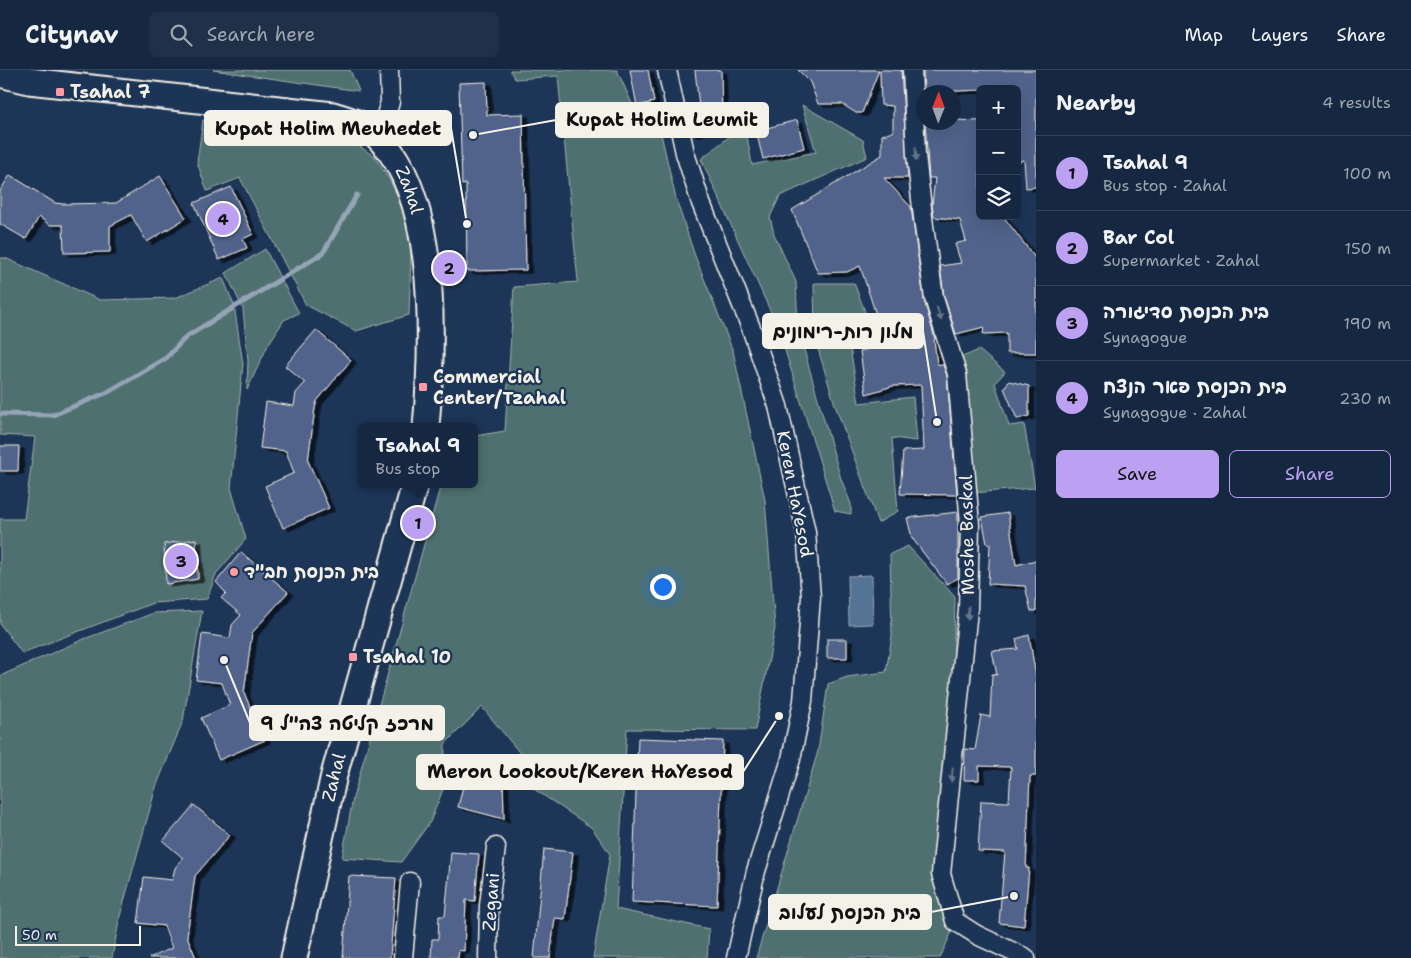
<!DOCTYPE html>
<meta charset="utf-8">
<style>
body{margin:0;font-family:"Shantell Sans","Playpen Sans Hebrew",sans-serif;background:#1f3048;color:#f1f3f6}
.controls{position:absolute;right:15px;top:15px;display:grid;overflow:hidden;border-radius:8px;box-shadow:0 5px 20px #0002}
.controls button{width:45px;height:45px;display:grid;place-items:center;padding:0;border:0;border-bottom:1px solid #35445a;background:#162841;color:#f1f3f6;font:25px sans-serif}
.compass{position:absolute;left:916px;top:15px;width:45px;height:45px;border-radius:50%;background:#162841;box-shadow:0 5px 20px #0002;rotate:1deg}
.scale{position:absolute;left:15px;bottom:12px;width:126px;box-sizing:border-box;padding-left:5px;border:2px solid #f4f1e8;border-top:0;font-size:14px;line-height:18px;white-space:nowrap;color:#f4f1e8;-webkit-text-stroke:4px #1d3557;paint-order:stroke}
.you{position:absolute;left:662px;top:516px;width:18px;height:18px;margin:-12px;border:4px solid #fff;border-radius:50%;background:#1a73e8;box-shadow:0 0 0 8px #1a73e833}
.badge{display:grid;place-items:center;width:32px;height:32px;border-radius:50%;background:#bca0f2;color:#111;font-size:16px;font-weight:700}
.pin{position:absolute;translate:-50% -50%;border:2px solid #fff;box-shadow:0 1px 5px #0006}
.popup{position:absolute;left:358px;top:353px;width:120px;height:65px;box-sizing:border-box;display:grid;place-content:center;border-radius:8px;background:#162841;filter:drop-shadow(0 1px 4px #0005);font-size:16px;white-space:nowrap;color:#9ea6b1}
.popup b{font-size:19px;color:#f1f3f6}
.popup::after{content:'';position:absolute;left:50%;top:100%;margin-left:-10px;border:10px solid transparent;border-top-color:#162841}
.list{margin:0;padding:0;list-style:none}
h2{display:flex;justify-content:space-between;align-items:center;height:65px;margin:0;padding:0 20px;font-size:21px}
h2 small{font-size:16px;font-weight:400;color:#9ea6b1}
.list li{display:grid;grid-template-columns:32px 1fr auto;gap:15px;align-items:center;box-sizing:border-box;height:75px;padding:0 20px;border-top:1px solid #35445a}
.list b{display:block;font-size:19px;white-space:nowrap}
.list p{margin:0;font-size:16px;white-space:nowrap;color:#9ea6b1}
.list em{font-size:16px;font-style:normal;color:#9ea6b1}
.actions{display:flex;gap:10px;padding:15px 20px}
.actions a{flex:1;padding:11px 0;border:1px solid #bca0f2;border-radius:8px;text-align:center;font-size:18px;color:#bca0f2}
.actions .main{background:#bca0f2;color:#111}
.icon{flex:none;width:28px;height:28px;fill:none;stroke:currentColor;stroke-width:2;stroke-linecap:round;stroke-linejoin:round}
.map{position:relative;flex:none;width:1036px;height:888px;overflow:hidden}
header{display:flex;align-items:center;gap:30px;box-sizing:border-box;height:70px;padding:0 25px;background:#162841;border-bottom:1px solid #35445a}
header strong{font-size:24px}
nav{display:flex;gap:28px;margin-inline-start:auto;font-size:18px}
.search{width:350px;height:45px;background:#1f3048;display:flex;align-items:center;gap:12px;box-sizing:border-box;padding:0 18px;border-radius:8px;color:#9ea6b1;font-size:19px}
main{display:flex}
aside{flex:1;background:#162841}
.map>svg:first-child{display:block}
</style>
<header>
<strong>Citynav</strong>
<div class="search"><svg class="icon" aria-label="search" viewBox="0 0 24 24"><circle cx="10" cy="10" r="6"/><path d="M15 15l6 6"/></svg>Search here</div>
<nav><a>Map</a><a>Layers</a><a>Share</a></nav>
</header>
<main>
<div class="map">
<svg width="1036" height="888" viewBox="0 0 1036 888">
<defs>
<filter id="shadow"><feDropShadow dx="5.5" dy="3" stdDeviation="0" flood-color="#0009"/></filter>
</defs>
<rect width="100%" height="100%" fill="#1d3557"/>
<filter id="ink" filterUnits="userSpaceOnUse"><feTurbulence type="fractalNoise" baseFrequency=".02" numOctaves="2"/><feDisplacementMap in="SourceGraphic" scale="10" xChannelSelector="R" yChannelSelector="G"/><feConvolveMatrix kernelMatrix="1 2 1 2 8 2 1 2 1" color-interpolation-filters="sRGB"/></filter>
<g filter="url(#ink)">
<!-- green -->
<path fill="#507070" stroke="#a2b0ac" d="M213 0H350L359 21Z
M510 0H617L638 47 656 42 676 129 695 186 733 281 765 430 775 558 755 660 627 659 616 839 709 859 707 888H593L610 784 592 758 528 715V693L482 637 445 674 444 717 430 752 401 792 342 788 353 728 441 414H474V366L505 361 514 217 578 212 558 6 515 9Z
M802 35 863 70 867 87 780 126 770 147 774 164 796 212 798 259 841 409 851 434V444L835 441 778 258 701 89 730 66 746 60 752 95 816 82Z
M203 50 304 55 349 69 375 87 392 114 409 148 411 185 409 245 356 261 306 235 240 108 207 121 197 92Z
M265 179 299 243 284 250 268 275 247 320 248 290 243 239 226 203Z
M0 188H5L100 230 175 228 223 208 234 235 243 294 231 418 246 469 216 504 207 529 153 533 22 583 0 554V449H24L35 367 0 365Z
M814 213H854L874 265 849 271 859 333 913 327 917 371 892 368 898 441 878 453 835 335 815 269Z
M979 280 1005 302 995 313 1009 356 1024 354 1035 418 972 423 960 288Z
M908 476 955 527 952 649 941 796 953 859 940 888H756L818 681 828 614 847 607 886 602 892 566 890 484Z
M202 541 183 651 156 717 120 846 112 888H0V606L84 569 154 543Z"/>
<!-- water -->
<path fill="#547395" stroke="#94a5b6" d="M872 505 873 554 849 555 848 506Z"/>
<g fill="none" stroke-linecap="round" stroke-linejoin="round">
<!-- stream -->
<path stroke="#94a5b6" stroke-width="5" d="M0 344 53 345 108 322 166 288 186 267 323 183 357 125"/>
</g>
<!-- building -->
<path fill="#51648b" stroke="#f4f1e8" filter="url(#shadow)" d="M630 0H648L654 32 637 36Z
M695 0H721L722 54 692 64 687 41 699 37Z
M798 0H879L862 43H856L842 34H818L810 12Z
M880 0H901L908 108H884L911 137 924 230 935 269 934 270 937 294 943 295 947 306 957 425 900 424 903 381 924 380 921 315 893 316 866 324 860 281 886 275 860 196 847 202 818 203 792 140 882 85V65L893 62V36L881 35Z
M923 0H1036V117L1026 118 1024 90 1017 92V19L924 22Z
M486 12 487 45 523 44 526 200 467 201 466 114 462 115 459 13Z
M797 50 804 78 763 89 756 61Z
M954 50 980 51V146H1003L1036 189V283H1007V263L983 264 984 257 956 264 944 226 940 196 961 193 955 174 966 171 960 150 934 147 932 135 935 108H929L925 52H954Z
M10 105 55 133 63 134 116 133 160 106 186 148 147 172 131 145 110 156V182L64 183 63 155H50L39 147 26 169 0 154V121Z
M231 117 253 164 243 169 247 178 219 190 194 133Z
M316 260 351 290 317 331 315 338 308 391 329 438 283 458 265 416 294 403 286 381 260 378 266 332 294 336 296 323 305 313 285 296Z
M1009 311 1029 316V346L1017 349 1004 318Z
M0 376H19L18 401H0Z
M958 442V508L947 514 912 468 907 448Z
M1008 443 1016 495 1036 490V541H1031L1025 516 988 514 990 474H987L982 447Z
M196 469 198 509 166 514 164 474Z
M241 482 288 522 252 563 251 570 244 623 265 670 219 690 201 648 230 635 222 613 196 610 202 564 230 568 232 555 241 545 221 528 226 523 216 512Z
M1029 565 1036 607V706H1030L1026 798H1029L1024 856 999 853 1005 782 978 781 981 731 1009 732 1011 697 979 696V710H964L965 679 975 680 981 645 990 647 992 604 997 605 992 581 1018 579 1016 569Z
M827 569H847V588H827Z
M638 668 723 671 717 836 632 832Z
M468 696 503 705 504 749 458 737Z
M194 735 230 765 195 806 187 866 196 888H149L172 878 164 856 138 853 144 807 172 810 175 798 183 788 163 771Z
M544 779 573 782 565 849 555 848 550 888H534Z
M451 782 479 784 475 831 466 830 464 881 459 880 458 888H431L432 869H438L439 846H445Z
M349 806 396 808 390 888H343Z"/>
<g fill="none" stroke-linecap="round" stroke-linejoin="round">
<defs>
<path id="street" d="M667 0 685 83 701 133 751 258 778 336 806 462 811 527 803 631 791 689 756 801 736 888
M912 0 916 85 924 156 934 228 957 304 970 454 968 540 941 804 955 851 977 865 1026 888
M379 68 390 32 389 0
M403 888 410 812
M488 888 489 835 496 777"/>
<g id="secondary">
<path id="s1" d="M0 4 29 11 333 45C350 50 368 55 380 69 439 130 433 277 426 357"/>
<path id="s2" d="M294 888 334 705 415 414"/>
</g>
</defs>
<!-- street casing -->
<use href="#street" stroke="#f4f1e8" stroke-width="21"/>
<!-- secondary casing -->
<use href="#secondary" stroke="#f4f1e8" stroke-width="29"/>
<!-- street -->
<use href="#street" stroke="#1d3557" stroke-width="18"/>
<!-- secondary -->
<use href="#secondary" stroke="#1d3557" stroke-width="25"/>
</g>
<!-- one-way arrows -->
<defs><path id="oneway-solid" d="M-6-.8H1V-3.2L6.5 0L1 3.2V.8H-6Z" transform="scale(1.25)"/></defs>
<g fill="#68778a">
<use href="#oneway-solid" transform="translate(916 84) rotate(86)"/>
<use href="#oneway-solid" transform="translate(939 244) rotate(73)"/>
<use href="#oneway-solid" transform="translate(968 543) rotate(94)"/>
<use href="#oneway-solid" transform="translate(952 705) rotate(96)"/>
</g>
</g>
<!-- markers -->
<g fill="#ff9aa2" stroke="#1d3557" stroke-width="2">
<rect x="55" y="17" width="10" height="10" rx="2.5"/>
<rect x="418" y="312" width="10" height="10" rx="2.5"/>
<circle cx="234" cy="502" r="5"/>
<rect x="348" y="582" width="10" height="10" rx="2.5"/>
</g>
<g text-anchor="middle" stroke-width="4.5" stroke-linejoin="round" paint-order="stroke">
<!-- poi labels -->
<g font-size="18" font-weight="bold" fill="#f4f1e8" stroke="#1d3557" text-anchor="start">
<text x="70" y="28">Tsahal 7</text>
<text x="433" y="313">Commercial<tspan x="433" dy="21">Center/Tzahal</tspan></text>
<text x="244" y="508">בית הכנסת חב"ד</text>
<text x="363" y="593">Tsahal 10</text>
</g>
<!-- street labels -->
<g font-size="18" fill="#f4f1e8" stroke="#1d3557">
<text dy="6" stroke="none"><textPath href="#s1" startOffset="449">Zahal</textPath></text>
<text transform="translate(795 424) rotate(79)" y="6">Keren HaYesod</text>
<text transform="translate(967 465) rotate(-91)" y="6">Moshe Baskal</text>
<text dy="6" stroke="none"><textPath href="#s2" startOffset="185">Zahal</textPath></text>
<text transform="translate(491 832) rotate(-86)" y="6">Zegani</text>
</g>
</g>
<!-- callouts -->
<path fill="none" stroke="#f4f1e8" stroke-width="2" d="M473 65L556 50M467 154L451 58M937 352L923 261M224 590L250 653M779 646L743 702M1014 826L931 842"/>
<g fill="#f4f1e8" stroke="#1d3557" stroke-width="2">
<circle cx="473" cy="65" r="5"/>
<circle cx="467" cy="154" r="5"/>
<circle cx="937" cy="352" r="5"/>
<circle cx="224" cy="590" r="5"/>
<circle cx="779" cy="646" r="5"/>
<circle cx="1014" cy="826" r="5"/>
</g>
<g fill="#f4f1e8" stroke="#f4f1e8" stroke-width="2">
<rect x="556" y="33" width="212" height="34" rx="5"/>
<rect x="205" y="41" width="246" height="34" rx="5"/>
<rect x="763" y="244" width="160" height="34" rx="5"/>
<rect x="250" y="636" width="194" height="34" rx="5"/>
<rect x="417" y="685" width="326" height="34" rx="5"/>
<rect x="769" y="825" width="162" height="34" rx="5"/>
</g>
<g font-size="19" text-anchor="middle" font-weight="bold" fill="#111">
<text x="662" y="56">Kupat Holim Leumit</text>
<text x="328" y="65">Kupat Holim Meuhedet</text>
<text x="843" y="268">מלון רות-רימונים</text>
<text x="347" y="660">מרכז קליטה צה"ל 9</text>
<text x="580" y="708">Meron Lookout/Keren HaYesod</text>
<text x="850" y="849">בית הכנסת לעלוב</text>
</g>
</svg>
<div class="controls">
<button>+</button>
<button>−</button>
<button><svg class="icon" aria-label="layers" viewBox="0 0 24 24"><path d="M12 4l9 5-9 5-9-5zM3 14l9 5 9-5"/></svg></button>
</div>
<svg class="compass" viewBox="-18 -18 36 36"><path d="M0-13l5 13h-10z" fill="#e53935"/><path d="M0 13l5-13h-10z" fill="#9ea6b1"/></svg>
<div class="scale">50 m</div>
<div class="you"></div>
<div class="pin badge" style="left:418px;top:453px">1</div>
<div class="popup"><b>Tsahal 9</b>Bus stop</div>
<div class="pin badge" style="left:449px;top:198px">2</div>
<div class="pin badge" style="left:181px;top:491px">3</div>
<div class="pin badge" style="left:223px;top:149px">4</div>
</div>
<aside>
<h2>Nearby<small>4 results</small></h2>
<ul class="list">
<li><span class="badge">1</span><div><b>Tsahal 9</b><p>Bus stop · Zahal</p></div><em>100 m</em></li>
<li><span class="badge">2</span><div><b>Bar Col</b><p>Supermarket · Zahal</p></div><em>150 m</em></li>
<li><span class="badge">3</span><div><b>בית הכנסת סדיגורה</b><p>Synagogue</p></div><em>190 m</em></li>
<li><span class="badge">4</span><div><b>בית הכנסת פאר הנצח</b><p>Synagogue · Zahal</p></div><em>230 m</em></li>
</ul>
<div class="actions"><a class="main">Save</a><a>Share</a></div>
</aside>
</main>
